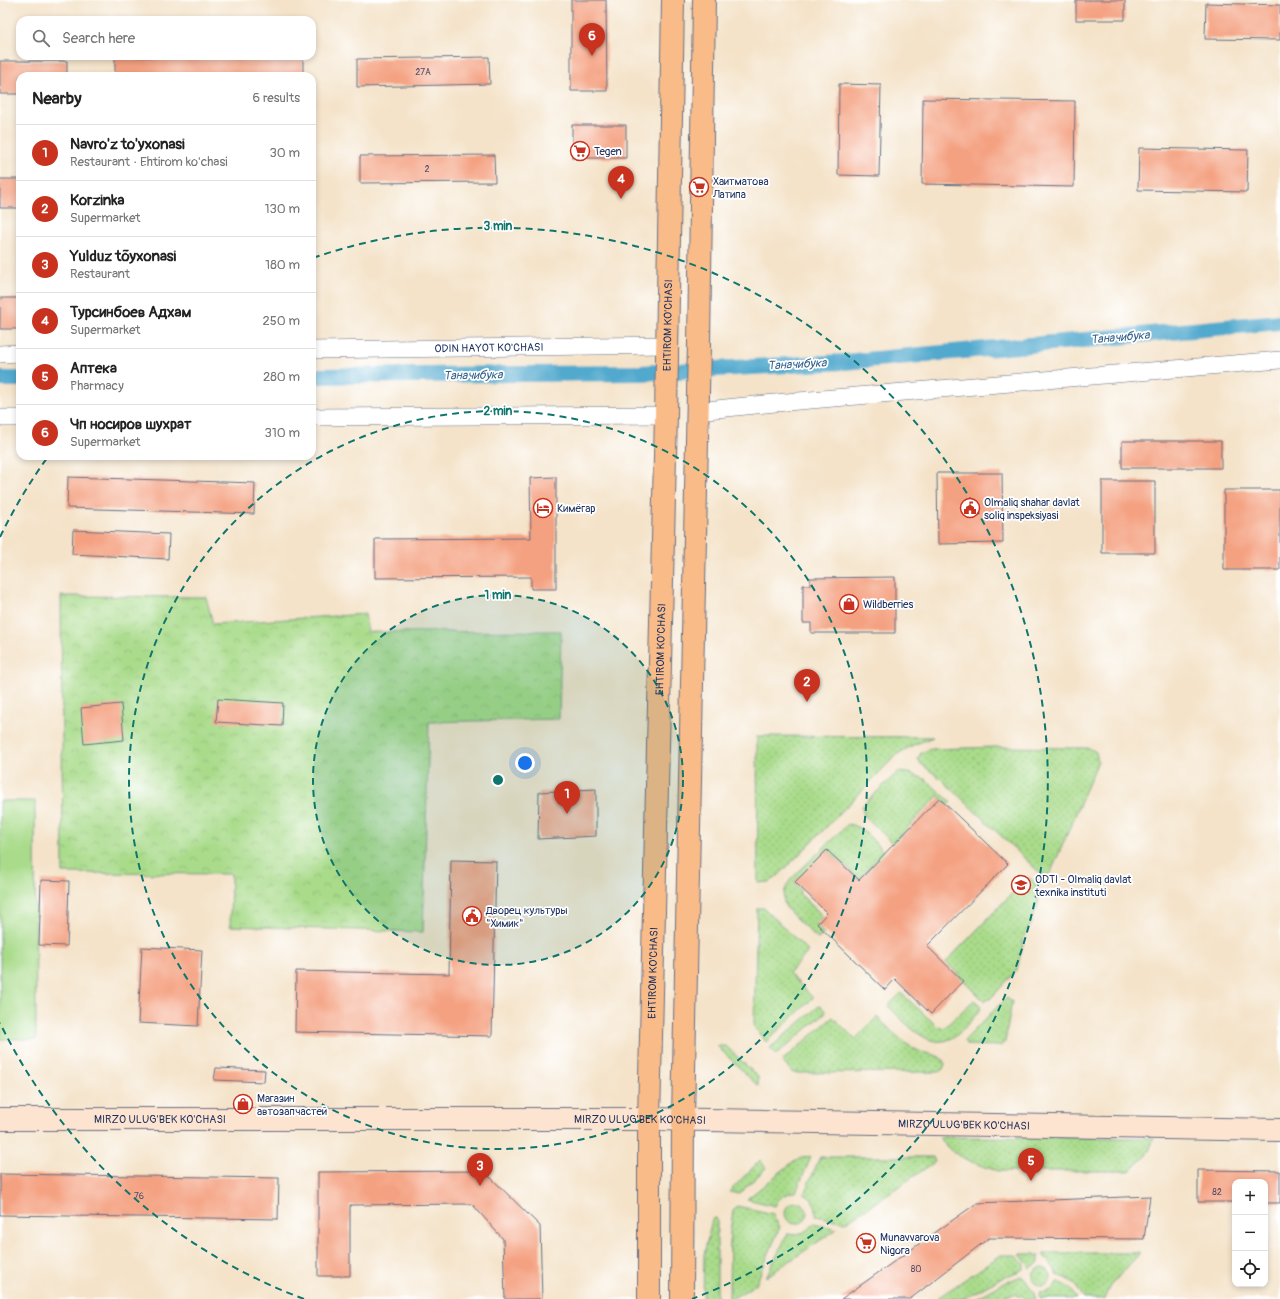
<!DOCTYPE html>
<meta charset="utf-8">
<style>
body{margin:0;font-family:Pangolin,sans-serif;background:#f2f2f2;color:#222}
.controls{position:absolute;right:12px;bottom:12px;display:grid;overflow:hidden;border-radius:8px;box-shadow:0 2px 6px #0003}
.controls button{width:36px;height:36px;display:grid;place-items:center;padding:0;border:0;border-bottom:1px solid #e0e0e0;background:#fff;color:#222;font:20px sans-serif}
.you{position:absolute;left:525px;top:763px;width:14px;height:14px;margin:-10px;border:3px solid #fff;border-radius:50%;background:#1a73e8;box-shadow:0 0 0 6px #1a73e833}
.badge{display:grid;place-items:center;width:26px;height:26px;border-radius:50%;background:#c8321e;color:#fff;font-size:13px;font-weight:700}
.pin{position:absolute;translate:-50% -33px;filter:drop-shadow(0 1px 2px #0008)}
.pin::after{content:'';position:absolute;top:21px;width:14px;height:12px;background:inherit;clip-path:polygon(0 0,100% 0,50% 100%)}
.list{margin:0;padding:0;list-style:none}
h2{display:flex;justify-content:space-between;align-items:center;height:52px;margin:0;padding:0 16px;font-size:17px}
h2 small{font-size:13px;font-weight:400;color:#767676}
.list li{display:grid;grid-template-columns:26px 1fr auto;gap:12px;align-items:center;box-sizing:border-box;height:56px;padding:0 16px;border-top:1px solid #e0e0e0}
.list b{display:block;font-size:15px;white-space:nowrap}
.list p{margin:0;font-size:13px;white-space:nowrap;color:#767676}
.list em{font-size:13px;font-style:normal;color:#767676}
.icon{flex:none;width:22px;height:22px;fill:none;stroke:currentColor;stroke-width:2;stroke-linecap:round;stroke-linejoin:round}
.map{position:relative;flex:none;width:1280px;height:1299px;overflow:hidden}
.search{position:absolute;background:#fff;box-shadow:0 2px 6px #0003;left:16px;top:16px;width:300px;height:44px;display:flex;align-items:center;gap:10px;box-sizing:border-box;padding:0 14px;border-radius:12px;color:#767676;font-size:15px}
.panel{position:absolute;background:#fff;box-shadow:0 2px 6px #0003;left:16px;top:72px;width:300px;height:388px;border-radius:12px}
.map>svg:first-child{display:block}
</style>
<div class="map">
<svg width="1280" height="1299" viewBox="0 0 1280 1299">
<defs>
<pattern id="grass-dots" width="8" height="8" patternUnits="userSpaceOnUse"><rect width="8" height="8" fill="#a9db8a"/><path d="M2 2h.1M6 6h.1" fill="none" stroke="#91bc7a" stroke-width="1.8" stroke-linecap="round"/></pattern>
<pattern id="park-crowns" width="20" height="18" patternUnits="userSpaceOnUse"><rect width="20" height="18" fill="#a9db8a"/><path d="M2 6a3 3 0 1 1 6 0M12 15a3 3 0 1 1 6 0" fill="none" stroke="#91bc7a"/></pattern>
</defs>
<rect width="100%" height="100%" fill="#fff"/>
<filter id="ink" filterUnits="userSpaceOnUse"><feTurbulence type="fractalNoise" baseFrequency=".025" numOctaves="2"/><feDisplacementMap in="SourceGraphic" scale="8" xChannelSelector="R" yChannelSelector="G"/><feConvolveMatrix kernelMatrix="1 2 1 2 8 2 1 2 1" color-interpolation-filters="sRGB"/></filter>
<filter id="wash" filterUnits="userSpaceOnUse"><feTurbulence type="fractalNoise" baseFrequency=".012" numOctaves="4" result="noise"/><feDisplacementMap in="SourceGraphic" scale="16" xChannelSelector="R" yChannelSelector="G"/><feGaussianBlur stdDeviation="0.9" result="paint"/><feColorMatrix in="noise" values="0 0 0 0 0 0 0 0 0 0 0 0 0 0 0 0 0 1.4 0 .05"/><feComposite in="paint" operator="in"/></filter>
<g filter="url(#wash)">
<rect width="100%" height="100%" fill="#f4e3c9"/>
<!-- grass -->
<path fill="url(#grass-dots)" stroke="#628574" d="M757 736H768L933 737 911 746 896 755 854 799 776 878 768 882 758 883Z
M996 747 1089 748 1096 752 1098 761 1051 872 1047 875 1040 873 940 778 921 764 918 759 921 753 930 749Z
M898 772 908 773 925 779 951 802 948 805 938 796 893 843 864 815 862 806Z
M848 824C863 826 874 842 884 852L859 879 827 849 794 882 801 891 799 893 823 916 815 923 824 934 818 939C812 934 786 910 785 905 781 895 786 887 791 879Z
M1030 878 1035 883 1039 896 1038 904 1024 939 1017 970 990 999 984 1001 946 962 1018 887C1021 882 1024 879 1030 878Z
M757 908H764L807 950V953L789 973 813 998 766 1042 754 1027Z
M901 993 938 1027 944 1028 974 1000 981 1006 980 1010C973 1018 962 1032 954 1037 929 1053 904 1021 888 1006Z
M1007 997 1012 1001 1005 1042 1000 1046 967 1045 964 1041Z
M820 1005 826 1012 776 1055 770 1048Z
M833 1017 855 1039 877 1017C890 1029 903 1044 919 1051 929 1055 941 1053 945 1064L943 1069 939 1072 793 1073 782 1061Z
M717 1046H726L758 1077V1086Z
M939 1137 1154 1138 1149 1151 1130 1171H998C978 1165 950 1156 939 1137Z
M811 1157 796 1192C787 1192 779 1197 775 1206L747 1199 794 1161 802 1158Z
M820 1157H933L935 1162 846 1222 816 1216C817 1206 813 1198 804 1194Z
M760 1160 766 1168 747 1186 740 1194 729 1192Z
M785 1213a11 11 0 1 1 22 0a11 11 0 1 1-22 0Z
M737 1206 774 1214V1218L780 1227 756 1284 732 1299H729L730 1231 733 1211Z
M716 1218 717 1219V1299H703L704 1255 712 1219Z
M814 1223 837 1229 766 1277 788 1233C799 1235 808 1233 814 1223Z
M1044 1253H1140L1110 1286 1104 1299H1084C1078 1287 1072 1278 1057 1275L1054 1268 1044 1256Z
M1020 1254H1035L1036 1256H1039V1263L1030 1268Z
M1001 1255H1016L1024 1265V1269L1000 1279 962 1299H936Z
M1033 1277a9 9 0 1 1 18 0a9 9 0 1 1-18 0Z
M1021 1276C1028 1280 1028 1287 1035 1292L1036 1299H1025L1015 1294 1008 1295 999 1299H975L1000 1285Z
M1057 1282C1068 1284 1072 1290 1077 1299H1040V1293C1049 1293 1054 1289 1057 1282Z"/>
<!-- park -->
<path fill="url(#park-crowns)" stroke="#628574" d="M61 596 206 597 213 624 365 614 368 632 561 631 559 719 429 722 423 932 230 926 231 874 63 873Z"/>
<!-- pitch -->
<path fill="#a9db8a" stroke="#628574" d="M0 801H35L36 1039H0Z"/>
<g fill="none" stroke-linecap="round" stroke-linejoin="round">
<!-- canal -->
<path stroke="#51a9ce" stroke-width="16" d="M312 376 640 373 844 362 1280 322
M0 379H20"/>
</g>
<g id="blocks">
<!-- building -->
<path fill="#f4a181" d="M571 0H606L607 91H571Z
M1076 0H1125V20H1076Z
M1206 3 1280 5V40L1205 39Z
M115 57H303V76H115Z
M489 57 490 84 357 87V59Z
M0 61H67V76H20V94H0Z
M839 84 881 85 879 176 838 175Z
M923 99 1075 101 1074 187 922 184Z
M572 125H626V158H572Z
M1139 148 1248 150 1247 192 1138 190Z
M494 155 495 182 360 183V156Z
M0 179H20V208H0Z
M0 298H20V329H0Z
M1122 441H1221V468H1122Z
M937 473H1002L1003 543 938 544Z
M68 477 255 483 254 514 67 508Z
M556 477V589H531V577L375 578V539L531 538 530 478Z
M1102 481H1155V553H1102Z
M1224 490H1280V570H1224Z
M73 530 169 534 168 559 72 554Z
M895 577V633H811V623H803V585H810V578Z
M218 699 283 703 282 726 216 722Z
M121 704 124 740 84 744 81 708Z
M596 789V836L538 839 539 792Z
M939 798 1008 864 927 946 963 981 931 1014 895 979 885 990 817 924 827 913 795 882 827 850 859 880Z
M451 860 496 861 492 1036 295 1032 296 971 449 974Z
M41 880 69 881 67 946 39 945Z
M142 947 202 950 198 1026 138 1023Z
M216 1068 265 1070 264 1082 214 1080Z
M1198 1170 1280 1171V1203H1265V1182H1235V1202H1198Z
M484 1171 540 1226 542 1299H505L503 1239 472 1204 350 1205V1276H318V1172Z
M0 1174 279 1178 278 1219 0 1215Z
M1150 1196 1144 1239 989 1238 910 1299H841L977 1203Z"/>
</g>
</g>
<g filter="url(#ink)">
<use href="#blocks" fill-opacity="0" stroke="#676e83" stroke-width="1"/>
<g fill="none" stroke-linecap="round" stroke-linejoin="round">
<defs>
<g id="minor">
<path id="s1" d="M312 350 667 345"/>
<path d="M0 354 20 353"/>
<path d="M697 411 775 403 1280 360"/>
<path d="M312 417 666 415"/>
<path d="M0 418H20"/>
</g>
<g id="secondary">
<path id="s2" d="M0 1119H649L1280 1130"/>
</g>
<g id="primary">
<path id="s3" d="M649 1299V1119L666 415 673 0"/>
<path d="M682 1299 683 1119 699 344 704 0"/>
</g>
</defs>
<!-- minor casing -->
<use href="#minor" stroke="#676e83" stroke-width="18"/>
<!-- secondary casing -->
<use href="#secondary" stroke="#676e83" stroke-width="24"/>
<!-- primary casing -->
<use href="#primary" stroke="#676e83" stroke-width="24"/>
<!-- minor -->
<use href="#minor" stroke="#fff" stroke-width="17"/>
<!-- secondary -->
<use href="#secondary" stroke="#fde4d0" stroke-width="22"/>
<!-- primary -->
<use href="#primary" stroke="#f9bc89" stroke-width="22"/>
</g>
</g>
<!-- distance rings -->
<circle cx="498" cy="780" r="185" fill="#0f766e" fill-opacity=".12"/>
<g fill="none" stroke="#0f766e" stroke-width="2" stroke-dasharray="7 5">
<circle cx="498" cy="780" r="185"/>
<circle cx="498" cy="780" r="369"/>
<path d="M304 1299A554 554 0 0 1 0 1023M0 537A554 554 0 0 1 47 458M313 258A554 554 0 0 1 692 1299"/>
</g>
<!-- icons -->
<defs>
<symbol id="supermarket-ring" viewBox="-11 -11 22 22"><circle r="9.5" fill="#fff" stroke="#c8321e" stroke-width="1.5"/><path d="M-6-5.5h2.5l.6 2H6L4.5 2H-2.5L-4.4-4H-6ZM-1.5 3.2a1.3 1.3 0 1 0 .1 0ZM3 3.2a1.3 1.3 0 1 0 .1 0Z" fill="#c8321e"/></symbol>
<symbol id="hotel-ring" viewBox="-11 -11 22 22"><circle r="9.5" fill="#fff" stroke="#c8321e" stroke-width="1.5"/><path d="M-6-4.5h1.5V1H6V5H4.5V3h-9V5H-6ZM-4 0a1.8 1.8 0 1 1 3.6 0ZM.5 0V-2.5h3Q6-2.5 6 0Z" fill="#c8321e"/></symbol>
<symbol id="civic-ring" viewBox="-11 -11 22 22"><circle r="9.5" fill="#fff" stroke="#c8321e" stroke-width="1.5"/><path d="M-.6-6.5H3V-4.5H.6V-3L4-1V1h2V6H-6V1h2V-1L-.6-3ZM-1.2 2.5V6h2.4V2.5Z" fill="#c8321e"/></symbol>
<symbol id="shop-ring" viewBox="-11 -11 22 22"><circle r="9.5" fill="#fff" stroke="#c8321e" stroke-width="1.5"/><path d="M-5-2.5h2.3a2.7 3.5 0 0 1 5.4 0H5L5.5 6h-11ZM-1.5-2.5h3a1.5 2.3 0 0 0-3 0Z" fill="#c8321e"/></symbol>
<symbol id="university-ring" viewBox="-11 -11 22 22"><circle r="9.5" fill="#fff" stroke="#c8321e" stroke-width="1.5"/><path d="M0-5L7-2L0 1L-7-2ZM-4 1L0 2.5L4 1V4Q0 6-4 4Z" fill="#c8321e"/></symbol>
</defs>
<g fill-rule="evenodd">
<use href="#supermarket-ring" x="569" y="140" width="22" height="22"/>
<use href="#supermarket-ring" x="688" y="176" width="22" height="22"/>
<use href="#hotel-ring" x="532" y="497" width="22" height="22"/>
<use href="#civic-ring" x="959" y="497" width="22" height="22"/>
<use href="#shop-ring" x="838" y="593" width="22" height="22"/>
<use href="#university-ring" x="1010" y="874" width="22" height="22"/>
<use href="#civic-ring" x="461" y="905" width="22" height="22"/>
<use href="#shop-ring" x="232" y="1093" width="22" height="22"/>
<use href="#supermarket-ring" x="855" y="1232" width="22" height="22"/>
</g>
<g text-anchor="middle" stroke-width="3.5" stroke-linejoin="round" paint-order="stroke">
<!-- number labels -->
<g font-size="9" fill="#514c67">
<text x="423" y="75">27А</text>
<text x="427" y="172">2</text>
<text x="1217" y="1195">82</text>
<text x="139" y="1199">76</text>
<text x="916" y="1272">80</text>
</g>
<!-- poi labels -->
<g font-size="11" fill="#1b2f5e" stroke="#fff" text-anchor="start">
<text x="594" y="155">Tegen</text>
<text x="713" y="185">Хаитматова<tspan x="713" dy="13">Латипа</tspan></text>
<text x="984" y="506">Olmaliq shahar davlat<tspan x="984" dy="13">soliq inspeksiyasi</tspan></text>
<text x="557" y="512">Кимёгар</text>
<text x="863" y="608">Wildberries</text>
<text x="1035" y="883">ODTI - Olmaliq davlat<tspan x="1035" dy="13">texnika instituti</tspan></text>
<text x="486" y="914">Дворец культуры<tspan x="486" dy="13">"Химик"</tspan></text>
<text x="257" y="1102">Магазин<tspan x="257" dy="13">автозапчастей</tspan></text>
<text x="880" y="1241">Munavvarova<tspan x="880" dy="13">Nigora</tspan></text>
</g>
<!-- street labels -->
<g font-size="11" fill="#1b2f5e" stroke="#fff">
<text dy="4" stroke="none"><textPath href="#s3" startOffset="974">EHTIROM KO'CHASI</textPath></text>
<text dy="4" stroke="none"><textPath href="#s1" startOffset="177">ODIN HAYOT KO'CHASI</textPath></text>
<text dy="4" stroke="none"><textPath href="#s3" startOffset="650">EHTIROM KO'CHASI</textPath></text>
<text dy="4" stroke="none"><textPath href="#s3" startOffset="326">EHTIROM KO'CHASI</textPath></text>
<text dy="4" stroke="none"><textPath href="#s2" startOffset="160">MIRZO ULUG'BEK KO'CHASI</textPath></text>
<text dy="4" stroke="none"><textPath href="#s2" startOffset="640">MIRZO ULUG'BEK KO'CHASI</textPath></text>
<text dy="4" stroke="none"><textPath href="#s2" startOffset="964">MIRZO ULUG'BEK KO'CHASI</textPath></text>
</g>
<!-- water labels -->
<g font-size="12" font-style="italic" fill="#31608b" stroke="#fff">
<text transform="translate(1120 337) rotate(-5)" y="4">Таначибука</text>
<text transform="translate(797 364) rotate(-3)" y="4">Таначибука</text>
<text transform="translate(473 375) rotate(-1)" y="4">Таначибука</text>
</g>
</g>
<circle cx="498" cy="780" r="6" fill="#0f766e" stroke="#fff" stroke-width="2"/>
<g font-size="12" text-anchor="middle" font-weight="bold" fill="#0f766e" stroke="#fff" stroke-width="3.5" stroke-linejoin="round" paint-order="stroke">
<text x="498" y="230">3 min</text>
<text x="498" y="415">2 min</text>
<text x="498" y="599">1 min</text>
</g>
</svg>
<div class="controls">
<button>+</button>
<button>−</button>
<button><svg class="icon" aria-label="locate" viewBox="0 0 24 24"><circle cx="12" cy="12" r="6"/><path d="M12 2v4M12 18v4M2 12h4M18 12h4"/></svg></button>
</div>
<div class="you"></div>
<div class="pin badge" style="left:567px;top:814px">1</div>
<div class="pin badge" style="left:807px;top:702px">2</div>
<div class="pin badge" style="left:480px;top:1186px">3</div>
<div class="pin badge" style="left:621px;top:199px">4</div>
<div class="pin badge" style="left:1031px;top:1181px">5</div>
<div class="pin badge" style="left:592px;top:56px">6</div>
<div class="search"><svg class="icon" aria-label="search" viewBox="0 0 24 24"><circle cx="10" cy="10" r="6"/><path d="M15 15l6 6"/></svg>Search here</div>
<section class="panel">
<h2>Nearby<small>6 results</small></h2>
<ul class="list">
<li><span class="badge">1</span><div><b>Navro'z to'yxonasi</b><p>Restaurant · Ehtirom ko'chasi</p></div><em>30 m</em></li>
<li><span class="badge">2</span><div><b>Korzinka</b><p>Supermarket</p></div><em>130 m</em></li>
<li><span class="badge">3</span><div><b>Yulduz tõyxonasi</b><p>Restaurant</p></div><em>180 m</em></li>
<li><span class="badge">4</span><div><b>Турсинбоев Адхам</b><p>Supermarket</p></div><em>250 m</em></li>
<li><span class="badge">5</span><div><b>Аптека</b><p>Pharmacy</p></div><em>280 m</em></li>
<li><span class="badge">6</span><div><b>Чп носиров шухрат</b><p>Supermarket</p></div><em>310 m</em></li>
</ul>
</section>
</div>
